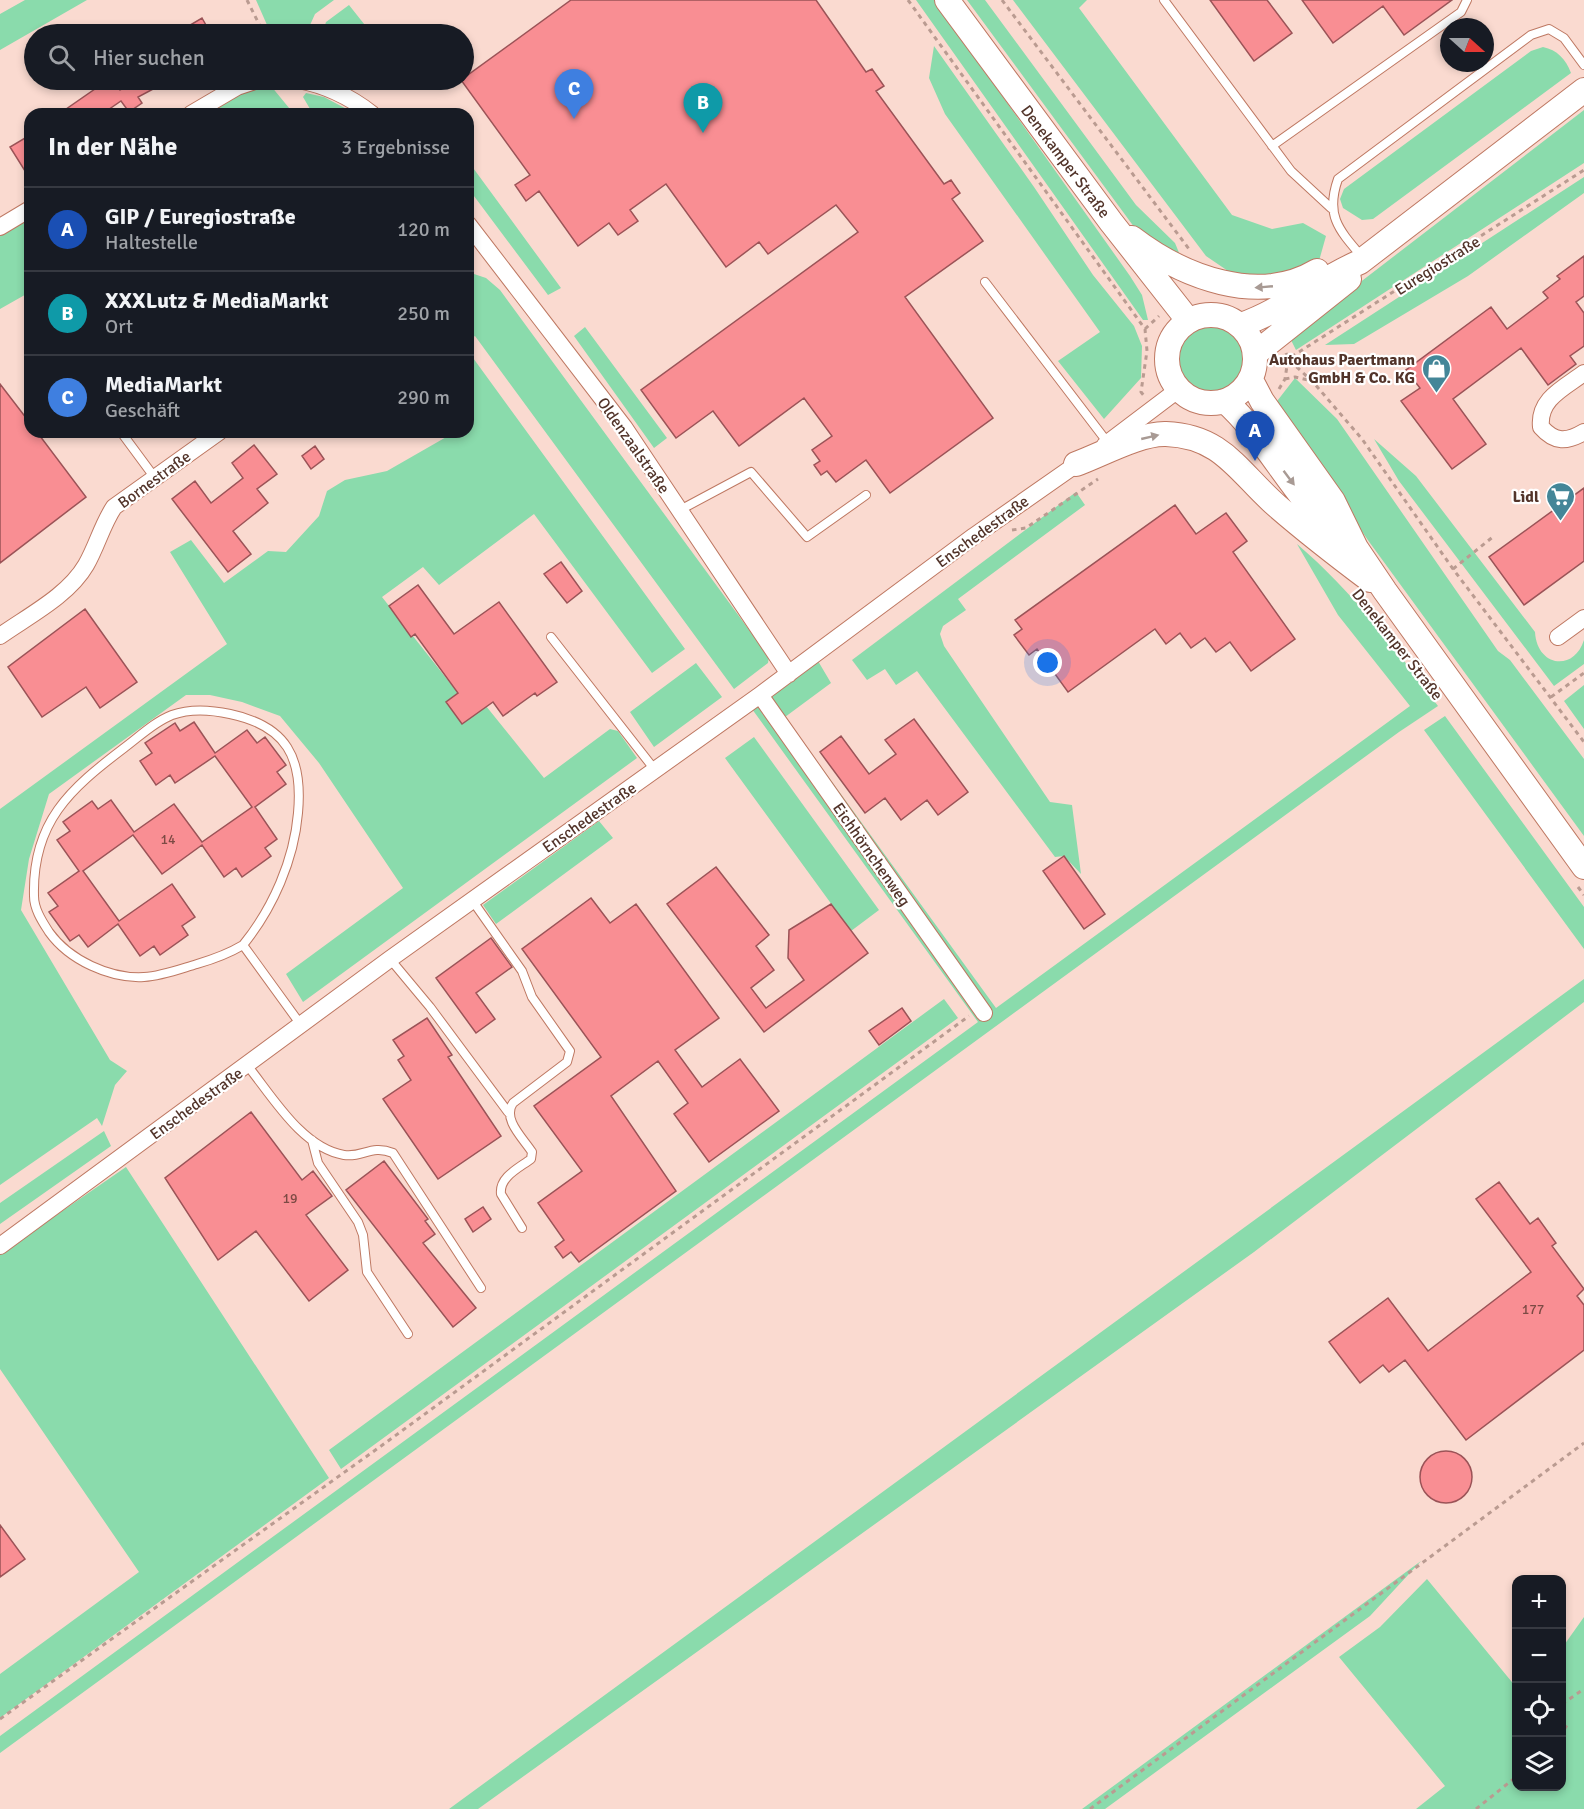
<!DOCTYPE html>
<html lang="de">
<meta charset="utf-8">
<style>
body{margin:0;font-family:Signika,sans-serif;background:#242831;color:#f1f3f6}
.controls{position:absolute;right:18px;bottom:18px;display:grid;overflow:hidden;border-radius:12px;box-shadow:0 3px 9px #0003}
.controls button{width:54px;height:54px;display:grid;place-items:center;padding:0;border:0;border-bottom:2px solid #363941;background:#171b24;color:#f1f3f6;font:30px sans-serif}
.compass{position:absolute;left:1440px;top:18px;width:54px;height:54px;border-radius:50%;background:#171b24;box-shadow:0 3px 9px #0003;rotate:111deg}
.you{position:absolute;left:1048px;top:663px;width:21px;height:21px;margin:-15px;border:4px solid #fff;border-radius:50%;background:#1a73e8;box-shadow:0 0 0 9px #1a73e833}
.badge{display:grid;place-items:center;width:39px;height:39px;border-radius:50%;background:#b45309;color:#fff;font-size:20px;font-weight:700}
.pin{position:absolute;translate:-50% -50px;filter:drop-shadow(0 2px 3px #0008)}
.pin::after{content:'';position:absolute;top:32px;width:21px;height:18px;background:inherit;clip-path:polygon(0 0,100% 0,50% 100%)}
.list{margin:0;padding:0;list-style:none}
h2{display:flex;justify-content:space-between;align-items:center;height:78px;margin:0;padding:0 24px;font-size:26px}
h2 small{font-size:20px;font-weight:400;color:#9ea1a6}
.list li{display:grid;grid-template-columns:39px 1fr auto;gap:18px;align-items:center;box-sizing:border-box;height:84px;padding:0 24px;border-top:2px solid #363941}
.list b{display:block;font-size:22px;white-space:nowrap}
.list p{margin:0;font-size:20px;white-space:nowrap;color:#9ea1a6}
.list em{font-size:20px;font-style:normal;color:#9ea1a6}
.icon{flex:none;width:33px;height:33px;fill:none;stroke:currentColor;stroke-width:2;stroke-linecap:round;stroke-linejoin:round}
.map{position:relative;flex:none;width:1584px;height:1809px;overflow:hidden}
.search{position:absolute;background:#171b24;box-shadow:0 3px 9px #0003;left:24px;top:24px;width:450px;height:66px;display:flex;align-items:center;gap:15px;box-sizing:border-box;padding:0 21px;border-radius:33px;color:#9ea1a6;font-size:22px}
.panel{position:absolute;background:#171b24;box-shadow:0 3px 9px #0003;left:24px;top:108px;width:450px;height:330px;border-radius:18px}
.map>svg:first-child{display:block}
</style>
<div class="map">
<svg width="1584" height="1809" viewBox="0 0 1584 1809">
<rect width="100%" height="100%" fill="#fadad0"/>
<!-- green -->
<path fill="#8adbac" d="M25 0H87L0 50V14Z
M256 0H334L315 14 306 34H271Z
M916 0H934L1130 276 1142 295 1148 320H1143Z
M967 0H985L1136 205 1175 243 1182 260 1140 235Z
M1013 0H1087L1079 8 1232 215 1272 229 1303 223 1326 236 1317 268 1255 282 1228 271 1206 256Z
M349 5 372 34H322L326 22Z
M934 46 1034 187 1093 275 1134 326 1142 346 1141 378 1104 419 1058 361 1100 332 945 114 929 78Z
M1543 47C1557 50 1566 59 1571 73L1373 219 1362 220 1343 208 1340 199 1344 189 1531 51Z
M251 86H271L294 114H199Z
M306 93 324 97 356 114H313L303 97Z
M1584 110V163L1296 350 1290 338 1302 327Z
M468 161 561 288 548 295 468 188Z
M1584 177V193L1468 276 1354 344 1325 345Z
M30 216V292L0 309V234Z
M468 272 486 278 500 290 769 657 768 663 734 689 475 336 468 340Z
M1176 359a34 34 0 1 1 68 0a34 34 0 1 1-68 0Z
M585 327 667 438 654 448 574 336Z
M468 351 685 649 652 673 534 514 439 585 423 567 382 597 458 693 446 702 462 724 486 706 544 778 610 729 618 731 637 758 303 1002 286 974 403 888 319 763 280 716 242 702 210 695H186L49 794 29 859 21 910 110 1060 127 1071 115 1085 102 1126 97 1118 0 1185V809L227 644 170 552 191 540 224 583 268 551 286 552 319 516 327 491 345 480 387 471 455 432H468Z
M1295 378 1337 419 1498 651 1510 660 1584 759V836L1370 543 1274 405Z
M1374 439 1416 476 1535 632C1537 667 1574 672 1584 640V664L1554 686 1399 481Z
M1076 492 1085 505 958 599 966 610 943 626 940 634 944 646 1050 802 1072 805 1081 874 1064 856 1055 857 917 671 896 685 885 669 867 680 852 660Z
M1297 544C1352 591 1395 648 1438 706L1399 732 0 1753V1736L978 1022 752 709 818 661 831 683 785 717 996 1008 1410 706 1338 615Z
M696 663 722 697 654 747 630 712Z
M1584 685V729L1564 701Z
M1445 716 1584 907V949L1424 730Z
M754 737 879 910 851 931 725 758Z
M599 821 613 838 496 924 483 905Z
M1584 979V1002L1254 1252 478 1809H449Z
M944 999 958 1018 341 1469 329 1450Z
M104 1131 111 1146 0 1224V1203Z
M126 1167 329 1478 0 1718V1674L139 1572 0 1369V1254Z
M1421 1561 1370 1616 1105 1809H1082Z
M1427 1579 1516 1687V1786H1562V1648L1584 1617V1809H1416L1445 1786 1339 1657 1380 1627Z"/>
<!-- building -->
<path fill="#f98e93" stroke="#9b5357" stroke-width="1.5" d="M571 0H816L866 72 872 69 884 86 876 91 944 184 951 180 960 193 952 199 983 241 905 297 993 418 890 493 866 460 836 482 827 471 821 475 814 465 820 461 812 450 832 436 804 398 739 446 713 411 676 438 641 390 858 232 836 205 768 254 759 242 726 267 666 184 630 210 638 221 618 235 609 223 578 246 539 191 526 201 515 185 530 175 461 80Z
M1210 0H1267L1292 33 1254 61Z
M1302 0H1452L1404 35 1383 6 1333 43Z
M202 18 211 34H175Z
M108 80H113L120 90 136 80H170L138 97 142 103 129 112 121 101 102 114H59Z
M30 135V179L10 147Z
M1584 256V296L1576 302 1584 313V346L1570 356 1576 364 1548 385 1521 348 1453 399 1486 444 1452 469 1401 401 1420 388 1406 370 1491 307 1507 329 1548 298 1543 292 1560 279 1557 276Z
M0 384 30 423V432H37L86 497 0 563Z
M254 445 277 474 257 489 268 503 233 531 251 554 228 572 172 499 195 481 211 503 243 478 232 463Z
M315 446 324 459 311 469 302 456Z
M1584 488V561L1524 605 1489 557Z
M1175 505 1196 534 1226 513 1247 541 1233 552 1295 639 1251 671 1230 642 1216 652 1205 638 1191 648 1180 633 1166 644 1155 629 1068 692 1037 649 1029 655 1014 635 1022 629 1015 620Z
M561 562 582 591 567 603 544 574Z
M418 585 454 634 499 602 557 682 537 696 535 693 503 716 493 702 462 724 446 702 458 693 415 634 411 637 389 606Z
M85 609 137 682 100 708 86 687 42 717 8 667Z
M914 719 968 792 938 815 927 800 901 820 885 798 865 813 820 752 841 736 869 774 896 754 885 740Z
M194 722 215 753 247 730 257 743 265 737 286 765 277 772 286 784 255 807 277 839 265 848 271 856 242 877 236 868 224 877 202 845 162 874 133 835 83 871 119 921 172 884 195 917 182 926 188 935 160 955 154 946 140 956 118 924 88 947 79 935 70 941 49 912 58 906 48 893 79 871 57 840 70 831 63 822 92 801 98 809 111 800 134 832 174 804 202 842 252 807 215 756 175 783 170 775 156 785 140 761 152 753 145 743 175 723 180 731Z
M1064 856 1105 914 1084 929 1043 871Z
M716 867 769 935 756 946 774 970 751 988 766 1008 804 980 788 958 789 930 831 904 868 953 764 1032 667 904Z
M591 898 610 923 636 904 719 1018 675 1050 702 1087 740 1059 779 1111 709 1162 674 1114 688 1103 658 1061 611 1096 676 1191 579 1262 571 1252 563 1258 555 1247 564 1240 538 1203 582 1171 534 1106 601 1057 522 949Z
M491 938 512 967 476 993 495 1019 476 1033 436 978Z
M902 1008 911 1021 879 1045 869 1031Z
M427 1018 452 1055 448 1057 501 1136 438 1179 383 1099 411 1080 398 1060 404 1056 393 1040Z
M251 1112 302 1180 313 1171 332 1196 306 1215 348 1270 309 1301 256 1231 218 1260 165 1178Z
M384 1161 428 1219 425 1221 435 1234 423 1243 476 1308 453 1327 346 1190Z
M1499 1182 1530 1224 1538 1218 1556 1243 1552 1246 1584 1289 1577 1296 1584 1305V1350L1466 1440 1405 1360 1389 1372 1383 1365 1360 1383 1329 1342 1388 1298 1428 1351 1531 1272 1476 1199Z
M483 1207 491 1219 473 1232 465 1219Z
M1420 1477a26 26 0 1 1 52 0a26 26 0 1 1-52 0Z
M0 1525 25 1559 0 1577Z"/>
<g fill="none" stroke-linecap="round" stroke-linejoin="round">
<defs>
<path id="lane" d="M1164 0 1291 171 1331 208
M1272 146 1461 12 1467 0
M1363 258C1339 230 1325 216 1338 179L1531 35 1549 29 1564 38 1584 65
M985 282 1108 443
M121 432 155 478
M680 510 751 472 807 537 866 495
M551 637 655 770
M472 900 522 971 532 997 570 1051 567 1062 513 1103C502 1119 523 1138 532 1152L531 1159C519 1168 499 1177 501 1194L522 1228
M243 945C228 954 214 959 197 964 180 969 162 976 144 977 110 979 69 960 49 932 42 921 34 909 34 896 32 822 70 789 124 748 139 737 154 722 172 715 191 708 212 710 230 714 287 726 303 758 298 813 294 860 273 908 243 945L301 1025
M390 959 430 1007 508 1112
M247 1065C272 1096 302 1148 344 1155 363 1158 371 1144 393 1153L481 1288
M312 1140 318 1163 358 1222 363 1235 367 1272 408 1334"/>
<path id="street" d="M298 80C326 85 349 96 372 114
M191 114 237 87 258 80
M468 224 624 427 789 674
M0 227 30 209
M1584 373C1564 388 1538 399 1541 427 1555 443 1567 442 1584 432
M1105 445 1179 389
M0 636C28 616 68 596 86 565 97 546 102 525 114 507L219 432
M1558 637 1584 618
M760 695 984 1013
M0 1246 390 959 760 695 974 536 1084 459"/>
<path id="secondary" d="M947 0 1111 222 1188 320
M1132 238C1183 277 1258 306 1317 271
M1167 359a44 44 0 1 1 88 0a44 44 0 1 1-88 0Z
M1241 325C1284 310 1318 280 1360 262L1584 90
M1256 353 1349 279
M1251 380 1262 401 1333 501 1356 548 1385 591 1584 867
M1225 401C1272 443 1297 507 1349 543
M1076 464C1101 455 1140 433 1166 434 1223 436 1239 473 1277 506 1307 532 1338 556 1370 580"/>
</defs>
<!-- lane casing -->
<use href="#lane" stroke="#be7862" stroke-width="10"/>
<!-- street casing -->
<use href="#street" stroke="#be7862" stroke-width="18"/>
<!-- secondary casing -->
<use href="#secondary" stroke="#be7862" stroke-width="26"/>
<!-- path -->
<path stroke="#ba9b91" stroke-width="3" stroke-dasharray="4.5 4.5" stroke-linecap="butt" d="M247 0 264 34
M908 0 1145 329 1147 351 1141 392 1145 397
M1002 0 1189 249
M1145 329 1159 316
M1286 353 1288 359 1313 382 1362 439 1453 569 1584 742
M1285 379 1295 377 1312 381
M1279 389 1285 379 1288 359 1584 170
M1012 530 1026 528 1098 479
M1453 569 1494 536
M1551 697 1584 673
M1578 887 1584 895
M1562 1704 1584 1689
M1562 1718 1567 1725 1562 1733
M0 1719 388 1441 969 1016
M1090 1809 1584 1443
M1476 1809 1516 1777"/>
<!-- lane -->
<use href="#lane" stroke="#fff" stroke-width="8"/>
<!-- street -->
<use href="#street" stroke="#fff" stroke-width="16"/>
<!-- secondary -->
<use href="#secondary" stroke="#fff" stroke-width="24"/>
</g>
<!-- one-way arrows -->
<defs><path id="oneway-solid" d="M-6-.8H1V-3.2L6.5 0L1 3.2V.8H-6Z" transform="scale(1.5)"/></defs>
<g fill="#a89a94">
<use href="#oneway-solid" transform="translate(1264 287) rotate(175)"/>
<use href="#oneway-solid" transform="translate(1150 437) rotate(-13)"/>
<use href="#oneway-solid" transform="translate(1289 478) rotate(53)"/>
</g>
<!-- icons -->
<defs>
<symbol id="shop-pin" viewBox="-11 -11 22 30"><path d="M0 17L-7.5 6A9.5 9.5 0 1 1 7.5 6Z" fill="#448698" stroke="#fff"/><path d="M-5-2.5h2.3a2.7 3.5 0 0 1 5.4 0H5L5.5 6h-11ZM-1.5-2.5h3a1.5 2.3 0 0 0-3 0Z" fill="#fff"/></symbol>
<symbol id="supermarket-pin" viewBox="-11 -11 22 30"><path d="M0 17L-7.5 6A9.5 9.5 0 1 1 7.5 6Z" fill="#448698" stroke="#fff"/><path d="M-6-5.5h2.5l.6 2H6L4.5 2H-2.5L-4.4-4H-6ZM-1.5 3.2a1.3 1.3 0 1 0 .1 0ZM3 3.2a1.3 1.3 0 1 0 .1 0Z" fill="#fff"/></symbol>
</defs>
<g fill-rule="evenodd">
<use href="#shop-pin" x="1420" y="352" width="33" height="45"/>
<use href="#supermarket-pin" x="1544" y="480" width="33" height="45"/>
</g>
<g text-anchor="middle" stroke-width="4.5" stroke-linejoin="round" paint-order="stroke">
<!-- number labels -->
<g font-size="14" fill="#7c4a44">
<text x="168" y="844">14</text>
<text x="290" y="1203">19</text>
<text x="1533" y="1314">177</text>
</g>
<!-- street labels -->
<g font-size="16" fill="#52342a" stroke="#fff">
<text transform="translate(1066 161) rotate(53)" y="6">Denekamper Straße</text>
<text transform="translate(1437 265) rotate(-32)" y="6">Euregiostraße</text>
<text transform="translate(634 445) rotate(55)" y="6">Oldenzaalstraße</text>
<text transform="translate(154 479) rotate(-36)" y="6">Bornestraße</text>
<text transform="translate(982 531) rotate(-36)" y="6">Enschedestraße</text>
<text transform="translate(1398 644) rotate(52)" y="6">Denekamper Straße</text>
<text transform="translate(589 817) rotate(-35)" y="6">Enschedestraße</text>
<text transform="translate(872 854) rotate(55)" y="6">Eichhörnchenweg</text>
<text transform="translate(196 1103) rotate(-36)" y="6">Enschedestraße</text>
</g>
<!-- poi labels -->
<g font-size="16" font-weight="bold" fill="#52342a" stroke="#fff" text-anchor="end">
<text x="1415" y="365">Autohaus Paertmann<tspan x="1415" dy="18">GmbH &amp; Co. KG</tspan></text>
<text x="1539" y="502">Lidl</text>
</g>
</g>
</svg>
<div class="controls">
<button>+</button>
<button>−</button>
<button><svg class="icon" aria-label="locate" viewBox="0 0 24 24"><circle cx="12" cy="12" r="6"/><path d="M12 2v4M12 18v4M2 12h4M18 12h4"/></svg></button>
<button><svg class="icon" aria-label="layers" viewBox="0 0 24 24"><path d="M12 4l9 5-9 5-9-5zM3 14l9 5 9-5"/></svg></button>
</div>
<svg class="compass" viewBox="-18 -18 36 36"><path d="M0-13l5 13h-10z" fill="#e53935"/><path d="M0 13l5-13h-10z" fill="#9ea1a6"/></svg>
<div class="you"></div>
<div class="pin badge" style="left:1255px;top:461px;background:#1a4fb4">A</div>
<div class="pin badge" style="left:703px;top:133px;background:#0f9aa8">B</div>
<div class="pin badge" style="left:574px;top:119px;background:#3f7fe0">C</div>
<div class="search"><svg class="icon" aria-label="search" viewBox="0 0 24 24"><circle cx="10" cy="10" r="6"/><path d="M15 15l6 6"/></svg>Hier suchen</div>
<section class="panel">
<h2>In der Nähe<small>3 Ergebnisse</small></h2>
<ul class="list">
<li><span class="badge" style="background:#1a4fb4">A</span><div><b>GIP / Euregiostraße</b><p>Haltestelle</p></div><em>120 m</em></li>
<li><span class="badge" style="background:#0f9aa8">B</span><div><b>XXXLutz &amp; MediaMarkt</b><p>Ort</p></div><em>250 m</em></li>
<li><span class="badge" style="background:#3f7fe0">C</span><div><b>MediaMarkt</b><p>Geschäft</p></div><em>290 m</em></li>
</ul>
</section>
</div>
